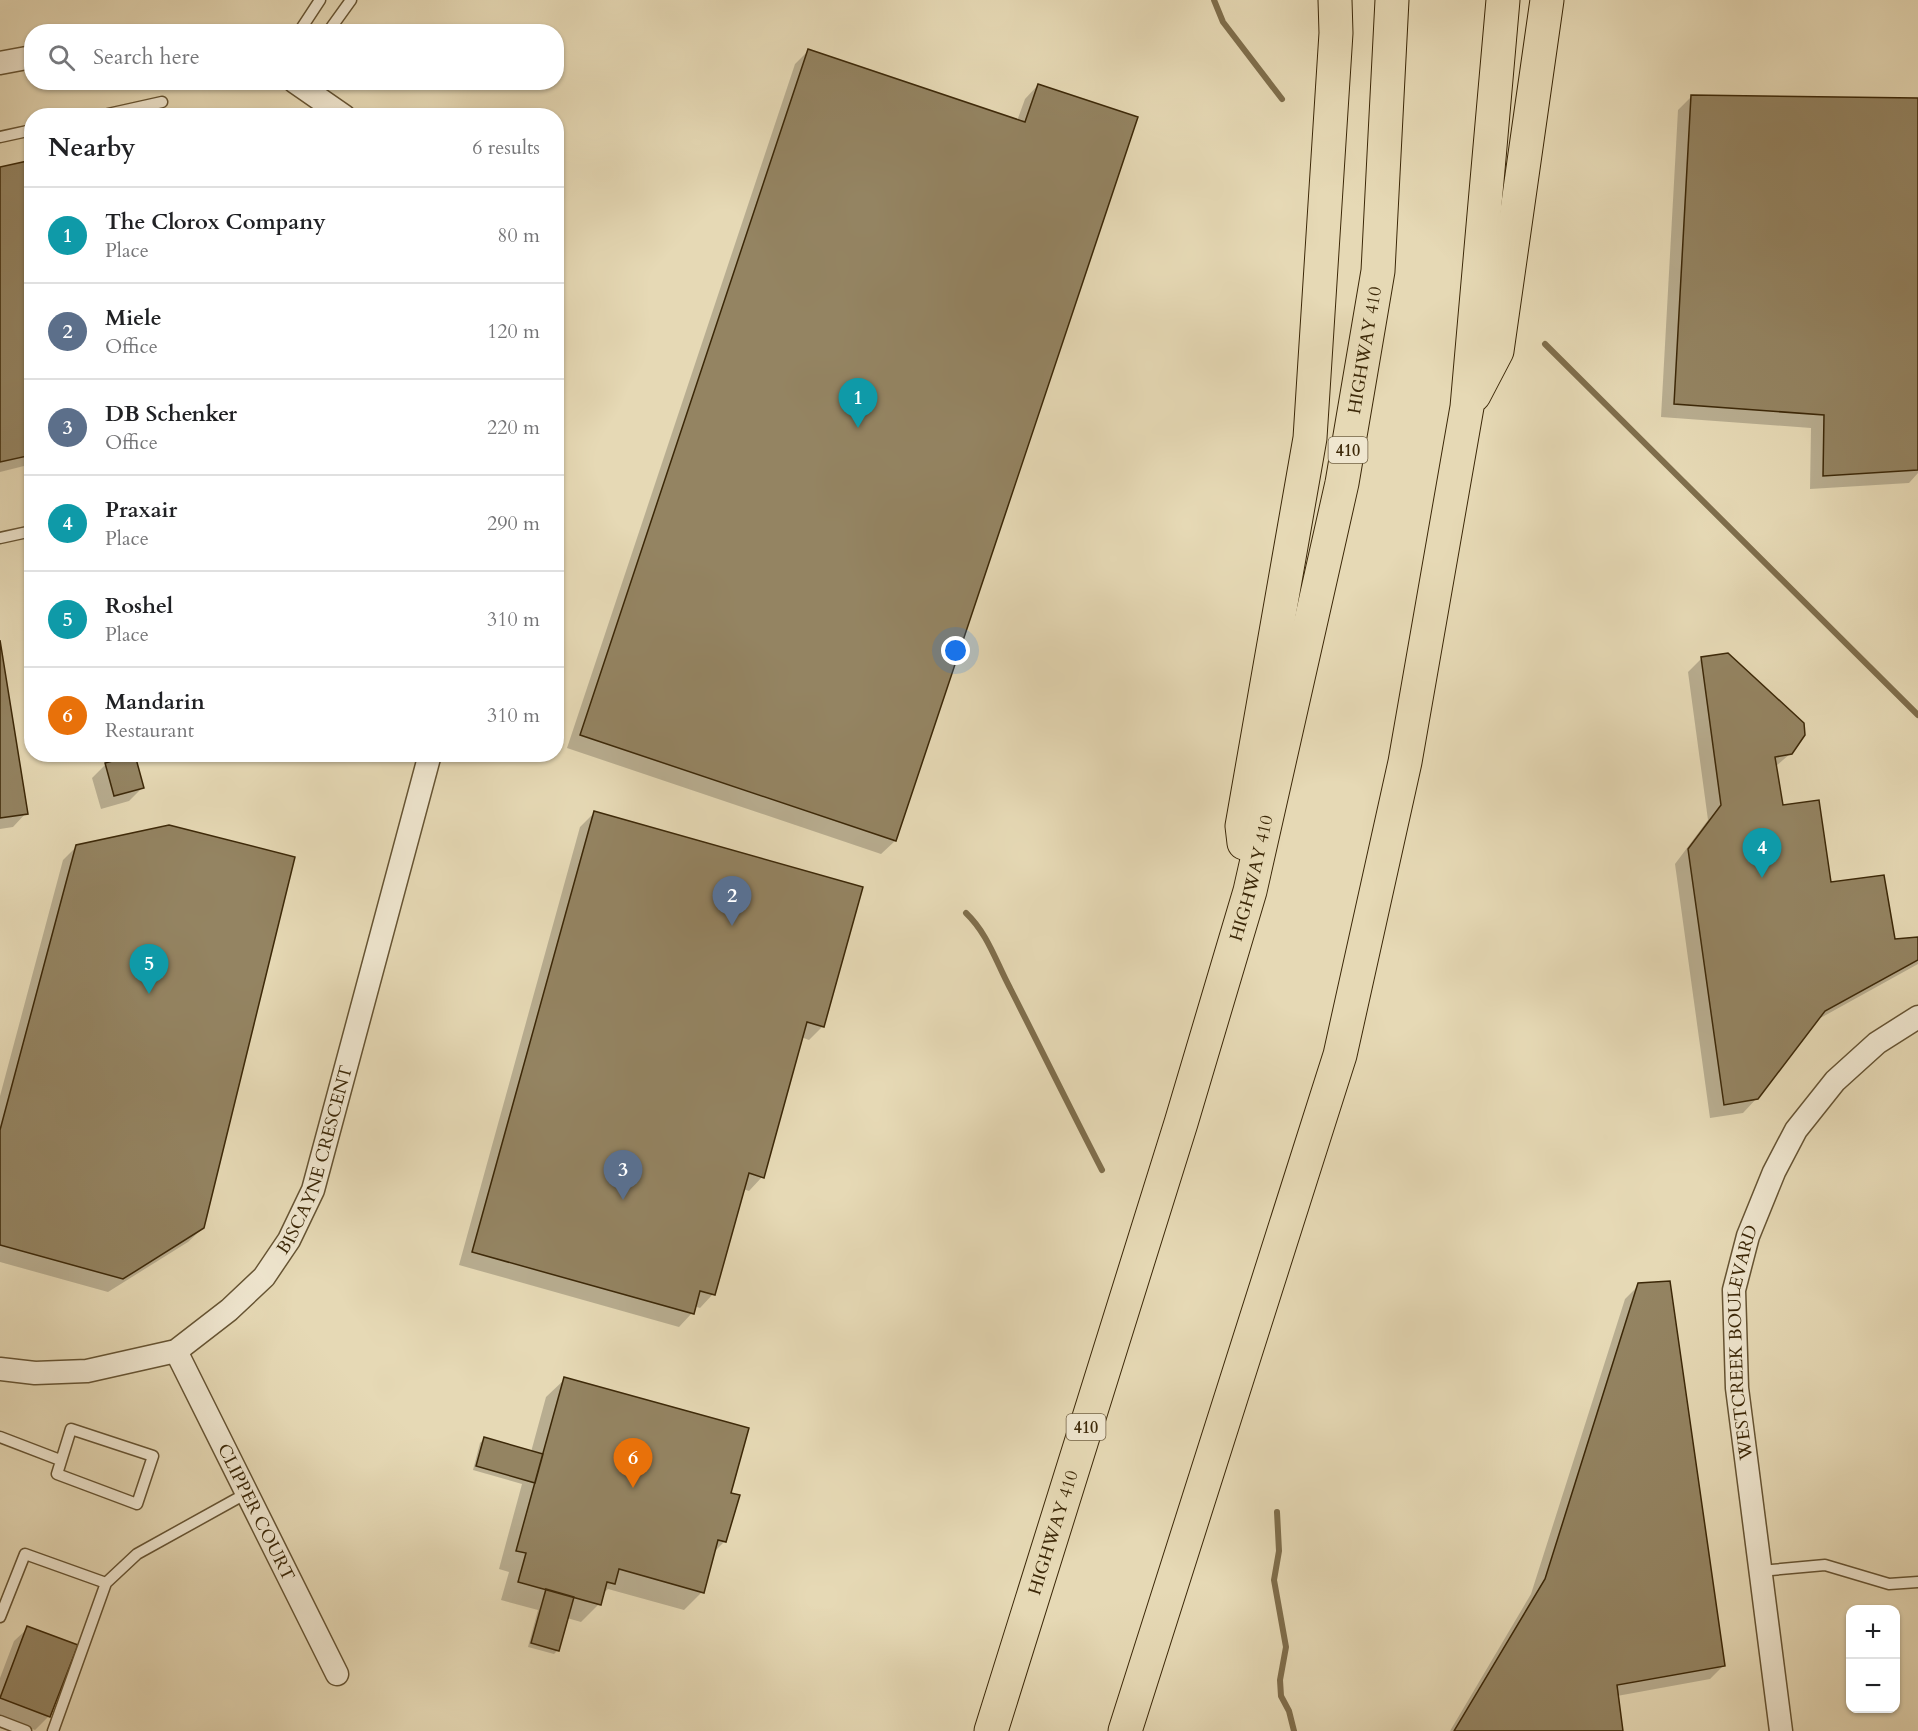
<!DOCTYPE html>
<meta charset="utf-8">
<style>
body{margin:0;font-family:Cardo,serif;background:#f2f2f2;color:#202124}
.controls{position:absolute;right:18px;bottom:18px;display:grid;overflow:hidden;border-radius:12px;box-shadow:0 2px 4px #0004}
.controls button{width:54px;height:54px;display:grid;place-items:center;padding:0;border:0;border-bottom:2px solid #e0e0e0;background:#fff;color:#202124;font:30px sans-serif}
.you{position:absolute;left:956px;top:651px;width:21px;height:21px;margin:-15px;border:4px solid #fff;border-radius:50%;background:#1a73e8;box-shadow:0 0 0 9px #1a73e833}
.badge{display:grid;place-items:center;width:39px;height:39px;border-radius:50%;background:#8f2418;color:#fff;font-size:20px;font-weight:700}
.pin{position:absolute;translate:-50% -50px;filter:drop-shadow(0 2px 3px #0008)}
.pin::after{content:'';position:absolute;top:32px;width:21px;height:18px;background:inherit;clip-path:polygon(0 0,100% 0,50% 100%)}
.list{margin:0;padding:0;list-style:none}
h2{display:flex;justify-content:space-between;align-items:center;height:78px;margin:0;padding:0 24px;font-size:26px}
h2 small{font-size:20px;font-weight:400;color:#757577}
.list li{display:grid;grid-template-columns:39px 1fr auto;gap:18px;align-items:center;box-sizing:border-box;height:96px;padding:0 24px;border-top:2px solid #e0e0e0}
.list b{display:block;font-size:22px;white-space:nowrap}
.list p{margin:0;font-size:20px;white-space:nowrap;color:#757577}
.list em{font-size:20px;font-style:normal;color:#757577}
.icon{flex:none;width:33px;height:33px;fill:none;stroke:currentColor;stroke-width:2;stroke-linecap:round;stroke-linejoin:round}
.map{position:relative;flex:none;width:1918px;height:1731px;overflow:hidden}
.search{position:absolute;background:#fff;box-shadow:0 2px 4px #0004;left:24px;top:24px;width:540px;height:66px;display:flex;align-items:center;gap:15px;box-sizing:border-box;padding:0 21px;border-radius:24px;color:#757577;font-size:22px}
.panel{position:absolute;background:#fff;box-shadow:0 2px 4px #0004;left:24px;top:108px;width:540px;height:654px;border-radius:24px}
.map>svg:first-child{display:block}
</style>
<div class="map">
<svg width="1918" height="1731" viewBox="0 0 1918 1731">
<rect width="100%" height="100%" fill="#e6d9b5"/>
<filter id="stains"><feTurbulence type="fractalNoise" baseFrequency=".00333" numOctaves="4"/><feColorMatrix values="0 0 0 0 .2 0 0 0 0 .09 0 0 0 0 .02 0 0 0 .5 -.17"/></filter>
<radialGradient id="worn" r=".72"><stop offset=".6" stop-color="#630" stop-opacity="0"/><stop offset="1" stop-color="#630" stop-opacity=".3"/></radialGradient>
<!-- shadow -->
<path fill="#0003" d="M809 50 1017 121 1025 99 1038 85 895 841 881 854 567 748 795 64Z
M1692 96 1918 99V473L1909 483 1810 489 1811 428 1661 417 1678 110Z
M32 161V464L0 472V169Z
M0 649 26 813 13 827 0 829Z
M1702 658 1791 753 1775 767 1781 807 1830 884 1894 940 1918 938V964L1815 1021 1757 1098 1743 1113 1710 1118 1675 864 1708 820 1688 672Z
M106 764 142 788 129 801 101 809 92 778Z
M594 813 823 1026 809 1040 801 1037 762 1177 749 1191 743 1189 713 1294 700 1308 694 1306 692 1313 679 1327 459 1265 580 827Z
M77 846 203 1228 188 1242 108 1292 0 1262V1096L63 860Z
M1639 1285 1723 1666 1710 1679 1617 1696 1621 1731H1450L1531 1594 1625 1299Z
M565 1379 729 1494 725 1541 713 1553 702 1592 684 1610 608 1589 602 1594 599 1604 581 1622 567 1618 558 1650 554 1654 528 1647 538 1610 501 1600 509 1572 499 1569 522 1484 473 1470 480 1443 484 1439 531 1452 546 1397Z
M28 1628 49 1716 35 1730 0 1716V1678L14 1641Z"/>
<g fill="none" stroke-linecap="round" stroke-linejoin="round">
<!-- stream -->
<path stroke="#7f6e4c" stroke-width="6" d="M1214 0 1223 22 1282 99
M1545 344 1918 715
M966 913C988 934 996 962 1010 988 1041 1049 1071 1110 1102 1170
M1277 1512 1279 1551 1274 1580 1286 1647 1280 1680 1281 1696 1289 1711 1294 1731"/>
</g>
<!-- building -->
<path fill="#948462" stroke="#3c2808" stroke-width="1.5" d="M808 49 1025 122 1038 84 1138 117 896 841 580 735Z
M1691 95 1918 98V470L1823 476 1824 415 1674 404Z
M32 160V455L0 462V167Z
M0 640 28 814 0 818Z
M1728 653 1804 723 1805 735 1792 754 1775 757 1783 805 1819 800 1831 882 1884 875 1895 939 1918 937V960L1825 1011 1758 1099 1724 1105 1688 849 1721 805 1701 657Z
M135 755 144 788 114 796 105 763Z
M594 811 863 887 824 1027 807 1022 764 1178 749 1173 715 1295 700 1291 694 1314 472 1252Z
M169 825 295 857 204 1228 123 1279 0 1245V1130L76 845Z
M1670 1281 1725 1666 1617 1685 1623 1731H1454L1545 1579 1638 1283Z
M564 1377 749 1428 731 1493 740 1495 726 1542 718 1540 704 1593 619 1569 615 1584 607 1582 601 1605 518 1582 526 1553 516 1551Z
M484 1437 543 1454 535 1483 476 1466Z
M546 1589 574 1597 559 1651 531 1643Z
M27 1626 78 1645 50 1717 0 1698Z"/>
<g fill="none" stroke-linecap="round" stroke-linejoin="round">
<defs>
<path id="service" d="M299 32 320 0
M328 32 351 0
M99 116 162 102
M0 137 32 130
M0 538 32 531
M71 1429 153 1456 137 1504 57 1474Z
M0 1437 60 1460
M1760 1571 1825 1565 1889 1584 1918 1582
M0 1617 25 1554 106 1583 137 1554 247 1493
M0 1721 26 1731
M53 1731 106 1583"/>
<g id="minor">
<path d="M0 63 32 57"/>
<path d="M295 82 344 116"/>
<path id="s1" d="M176 1351 337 1674"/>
<path id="s2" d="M0 1369 35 1373 87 1371 176 1351 229 1310 264 1277 289 1240 313 1190 430 754"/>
<path id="s3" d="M1781 1731 1737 1388 1734 1290 1748 1236 1774 1172 1796 1130 1835 1081 1877 1043 1918 1017"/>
</g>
<g id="motorway">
<path d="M1474 395 1497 351 1547 0"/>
<path d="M1244 843 1242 826 1310 438 1336 33 1335 0"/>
<path id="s4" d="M991 1731 1181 1123 1250 891 1342 483 1378 271 1392 0"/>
<path d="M1125 1731 1340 1055 1405 762 1467 407 1503 0"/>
</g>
</defs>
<!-- service casing -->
<use href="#service" stroke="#665433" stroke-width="13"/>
<!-- minor casing -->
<use href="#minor" stroke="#665433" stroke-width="25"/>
<!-- motorway casing -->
<use href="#motorway" stroke="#3c2808" stroke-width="35"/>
<!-- service -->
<use href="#service" stroke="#efe6cf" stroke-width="10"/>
<!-- minor -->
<use href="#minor" stroke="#efe6cf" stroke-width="22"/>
<!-- motorway -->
<use href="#motorway" stroke="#e6d9b5" stroke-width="33"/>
</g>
<g text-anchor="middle" stroke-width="4.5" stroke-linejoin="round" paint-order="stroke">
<!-- shield labels -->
<g fill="#efe6cf" stroke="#726144" stroke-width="1.5">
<rect x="1328.5" y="437" width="39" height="26" rx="4.5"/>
<rect x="1066.5" y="1414" width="39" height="26" rx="4.5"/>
</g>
<g font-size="16" font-weight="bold" fill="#3c2808">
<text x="1348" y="456">410</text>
<text x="1086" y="1433">410</text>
</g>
<!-- street labels -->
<g font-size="18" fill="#3c2808" stroke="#efe6cf">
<text dy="6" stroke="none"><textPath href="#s4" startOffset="1432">HIGHWAY 410</textPath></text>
<text dy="6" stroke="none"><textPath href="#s4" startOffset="892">HIGHWAY 410</textPath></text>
<text dy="6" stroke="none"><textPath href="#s2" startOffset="423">BISCAYNE CRESCENT</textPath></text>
<text dy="6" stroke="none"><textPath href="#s3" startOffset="392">WESTCREEK BOULEVARD</textPath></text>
<text dy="6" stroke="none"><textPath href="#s1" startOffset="180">CLIPPER COURT</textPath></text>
<text dy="6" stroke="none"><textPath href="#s4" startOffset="208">HIGHWAY 410</textPath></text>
</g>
</g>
<rect width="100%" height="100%" filter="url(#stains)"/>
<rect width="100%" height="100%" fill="url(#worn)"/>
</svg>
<div class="controls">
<button>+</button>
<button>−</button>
</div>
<div class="you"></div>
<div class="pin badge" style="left:858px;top:428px;background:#0f9aa8">1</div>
<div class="pin badge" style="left:732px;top:926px;background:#5c6f8a">2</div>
<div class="pin badge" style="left:623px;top:1200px;background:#5c6f8a">3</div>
<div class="pin badge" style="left:1762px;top:878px;background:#0f9aa8">4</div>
<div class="pin badge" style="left:149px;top:994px;background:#0f9aa8">5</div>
<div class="pin badge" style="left:633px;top:1488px;background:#e8710a">6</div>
<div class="search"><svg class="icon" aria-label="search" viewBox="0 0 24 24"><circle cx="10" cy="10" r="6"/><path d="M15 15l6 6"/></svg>Search here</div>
<section class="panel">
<h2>Nearby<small>6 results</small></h2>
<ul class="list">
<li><span class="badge" style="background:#0f9aa8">1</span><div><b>The Clorox Company</b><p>Place</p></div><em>80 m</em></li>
<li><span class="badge" style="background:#5c6f8a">2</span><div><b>Miele</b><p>Office</p></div><em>120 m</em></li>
<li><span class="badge" style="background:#5c6f8a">3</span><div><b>DB Schenker</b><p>Office</p></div><em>220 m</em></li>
<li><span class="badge" style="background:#0f9aa8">4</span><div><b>Praxair</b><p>Place</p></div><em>290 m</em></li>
<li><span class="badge" style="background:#0f9aa8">5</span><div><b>Roshel</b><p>Place</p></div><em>310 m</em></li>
<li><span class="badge" style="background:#e8710a">6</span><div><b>Mandarin</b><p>Restaurant</p></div><em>310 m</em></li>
</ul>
</section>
</div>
